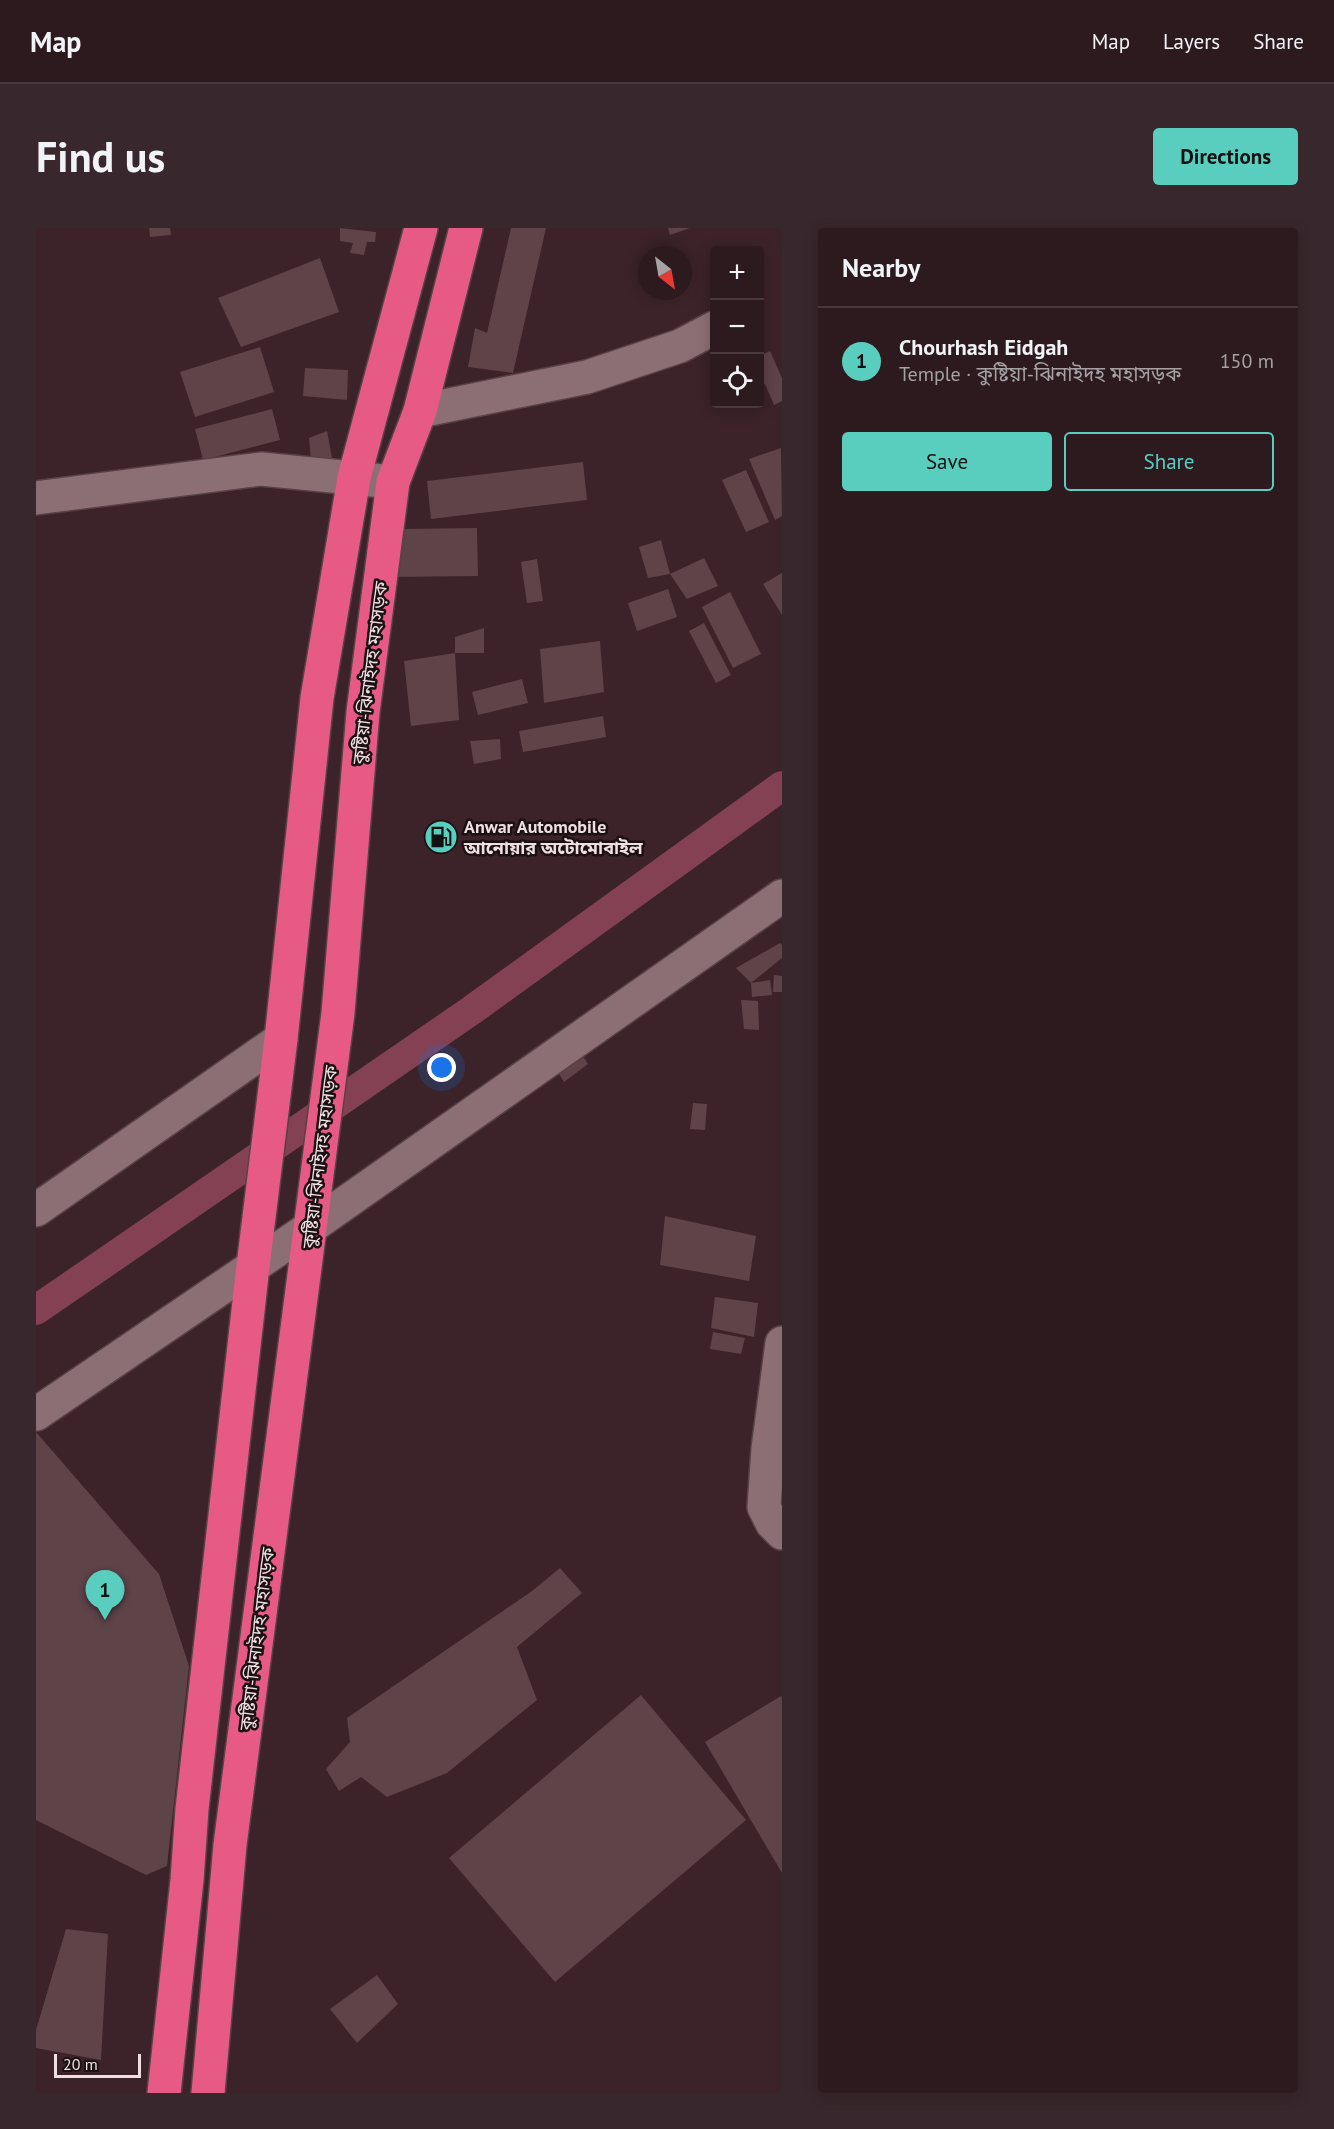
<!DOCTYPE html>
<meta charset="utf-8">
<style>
body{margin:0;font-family:"PT Sans","Noto Sans Bengali",sans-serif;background:#38272c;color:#f1f3f6}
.controls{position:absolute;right:18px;top:18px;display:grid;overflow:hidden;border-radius:6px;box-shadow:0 3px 15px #0003}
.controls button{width:54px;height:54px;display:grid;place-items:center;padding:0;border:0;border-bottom:2px solid #48383d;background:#2c1a1f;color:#f1f3f6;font:30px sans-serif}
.compass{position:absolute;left:602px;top:18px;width:54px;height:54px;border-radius:50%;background:#2c1a1f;box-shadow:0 3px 15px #0003;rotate:149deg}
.scale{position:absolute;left:18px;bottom:15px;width:87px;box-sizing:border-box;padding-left:6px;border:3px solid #f0dfe2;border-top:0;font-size:16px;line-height:21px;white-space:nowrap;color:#f0dfe2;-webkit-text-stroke:4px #1b1012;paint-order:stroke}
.you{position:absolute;left:406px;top:840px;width:21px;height:21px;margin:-15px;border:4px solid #fff;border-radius:50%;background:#1a73e8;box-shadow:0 0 0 9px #1a73e833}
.badge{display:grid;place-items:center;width:39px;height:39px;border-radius:50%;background:#59cebf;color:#111;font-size:20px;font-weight:700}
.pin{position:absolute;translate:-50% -50px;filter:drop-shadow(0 2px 3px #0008)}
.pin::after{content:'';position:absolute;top:32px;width:21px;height:18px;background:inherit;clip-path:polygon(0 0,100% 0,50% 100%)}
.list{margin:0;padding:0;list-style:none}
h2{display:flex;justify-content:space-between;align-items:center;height:78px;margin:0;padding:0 24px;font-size:26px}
h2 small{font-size:20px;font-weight:400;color:#a6a1a4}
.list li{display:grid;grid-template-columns:39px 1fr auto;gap:18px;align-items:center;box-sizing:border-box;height:108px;padding:0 24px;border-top:2px solid #48383d}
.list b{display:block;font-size:22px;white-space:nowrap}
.list p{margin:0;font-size:20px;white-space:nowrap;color:#a6a1a4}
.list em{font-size:20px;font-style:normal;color:#a6a1a4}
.actions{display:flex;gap:12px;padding:18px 24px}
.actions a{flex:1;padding:14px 0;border:2px solid #59cebf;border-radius:6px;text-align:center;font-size:21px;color:#59cebf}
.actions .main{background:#59cebf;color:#111}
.icon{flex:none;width:33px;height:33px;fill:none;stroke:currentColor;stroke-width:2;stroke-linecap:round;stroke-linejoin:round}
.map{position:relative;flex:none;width:746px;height:1865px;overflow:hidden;border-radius:6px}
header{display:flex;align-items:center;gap:36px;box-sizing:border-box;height:84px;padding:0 30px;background:#2c1a1f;border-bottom:2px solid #48383d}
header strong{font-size:28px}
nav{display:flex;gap:33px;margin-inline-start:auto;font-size:21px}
.intro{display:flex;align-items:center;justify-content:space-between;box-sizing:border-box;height:144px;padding:0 36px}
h1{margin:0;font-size:42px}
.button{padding:15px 27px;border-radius:6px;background:#59cebf;color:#111;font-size:21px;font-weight:700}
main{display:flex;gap:36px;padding:0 36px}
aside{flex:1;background:#2c1a1f;border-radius:6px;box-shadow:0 3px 15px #0003}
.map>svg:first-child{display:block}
</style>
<header>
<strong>Map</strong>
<nav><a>Map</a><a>Layers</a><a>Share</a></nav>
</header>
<div class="intro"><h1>Find us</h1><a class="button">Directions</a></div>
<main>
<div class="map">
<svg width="746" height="1865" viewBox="0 0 746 1865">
<rect width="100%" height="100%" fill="#3b2329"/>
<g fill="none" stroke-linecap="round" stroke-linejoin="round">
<!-- canal -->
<path stroke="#834153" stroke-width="30" d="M0 1082 436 782 746 558"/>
</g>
<!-- building -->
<path fill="#5e4349" d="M113 0H134L135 7 114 9Z
M304 0 340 4 339 14H331L328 27 314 25 317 15 304 13Z
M475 0H510L477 145 432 139 439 100 451 105Z
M632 0H654L634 7Z
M284 30 303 84 205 119 182 70Z
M224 119 238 164 159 189 144 144Z
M734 123 746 150V173L738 177 729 156 724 159V128Z
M269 140 312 142 311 172 267 168Z
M236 181 244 212 167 232 159 201Z
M291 203 296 230 275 232 273 210Z
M745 220 746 288 739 292 713 231Z
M547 234 551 272 395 291 391 253Z
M710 242 733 294 710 304 686 252Z
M441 300 442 348 353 349 367 301Z
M625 312 634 346 612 350 603 319Z
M668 330 682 358 651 371 634 346Z
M501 331 507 373 491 375 485 334Z
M746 345V387L727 356Z
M632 361 641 389 601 403 592 375Z
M694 364 725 426 697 440 666 379Z
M668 395 695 447 680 455 653 403Z
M448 400V425H419V409Z
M564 413 568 464 508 475 504 421Z
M419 425 423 492 375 498 368 433Z
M486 451 492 475 442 487 436 464Z
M567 488 570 509 487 524 483 503Z
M464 511 465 531 438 536 434 513Z
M744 715 746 717V730L715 755 700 740Z
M738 747 746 748V764H737Z
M734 752 736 767 716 769 715 755Z
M705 772 722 773 723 802 708 801Z
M546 826 552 836 528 854 521 843Z
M657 875 671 876 669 902 654 901Z
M629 988 720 1008 713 1053 624 1037Z
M679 1069 722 1075 718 1109 675 1100Z
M677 1104 709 1110 705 1126 674 1121Z
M0 1204 123 1346 153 1438 131 1638 110 1647 0 1592Z
M524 1340 546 1365 481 1419 501 1472 411 1545 351 1569 325 1549 303 1563 290 1541 314 1514 311 1490 496 1363Z
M605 1467 710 1592 519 1754 413 1630Z
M745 1468 746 1470V1645L669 1514Z
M30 1701 72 1706 65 1832 0 1820V1802Z
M341 1747 362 1776 321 1815 294 1781Z"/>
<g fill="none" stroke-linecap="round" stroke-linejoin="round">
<defs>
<path id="minor" d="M384 183 551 149 644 118 678 100
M0 270 225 241 357 254
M0 982 245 811
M746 1115 732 1221 728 1279 736 1295 746 1305
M0 1186 275 999 746 668"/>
<path id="highway" d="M128 1865 151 1652 156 1581 217 1038 245 811 281 470 318 250 385 0
M172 1865 194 1617 302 785 327 484 357 254 384 183 430 0"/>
</defs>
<!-- minor casing -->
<use href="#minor" stroke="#574247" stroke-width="36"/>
<!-- highway casing -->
<use href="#highway" stroke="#574247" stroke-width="36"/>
<!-- minor -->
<use href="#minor" stroke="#8c6f75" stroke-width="33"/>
<!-- highway -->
<use href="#highway" stroke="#e75a86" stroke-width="33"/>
</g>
<!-- icons -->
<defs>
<symbol id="fuel-disc" viewBox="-11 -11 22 22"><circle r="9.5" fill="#59cebf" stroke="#1b1012"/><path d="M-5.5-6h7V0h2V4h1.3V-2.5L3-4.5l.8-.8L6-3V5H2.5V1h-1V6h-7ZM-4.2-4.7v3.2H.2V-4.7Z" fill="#111"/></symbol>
</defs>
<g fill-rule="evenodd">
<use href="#fuel-disc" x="386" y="590" width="38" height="38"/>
</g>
<g text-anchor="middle" stroke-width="5" stroke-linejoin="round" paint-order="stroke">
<!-- street labels -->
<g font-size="18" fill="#f0dfe2" stroke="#1b1012">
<text transform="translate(334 445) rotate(-83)" y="6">কুষ্টিয়া-ঝিনাইদহ মহাসড়ক</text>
<text transform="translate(284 929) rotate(-83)" y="6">কুষ্টিয়া-ঝিনাইদহ মহাসড়ক</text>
<text transform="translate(221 1411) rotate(-83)" y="6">কুষ্টিয়া-ঝিনাইদহ মহাসড়ক</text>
</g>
<!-- poi labels -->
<g font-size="18" font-weight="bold" fill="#f0dfe2" stroke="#1b1012" text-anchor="start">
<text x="428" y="605">Anwar Automobile<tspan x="428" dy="21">আনোয়ার অটোমোবাইল</tspan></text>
</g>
</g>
</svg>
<div class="controls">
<button>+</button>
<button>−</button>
<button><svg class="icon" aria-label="locate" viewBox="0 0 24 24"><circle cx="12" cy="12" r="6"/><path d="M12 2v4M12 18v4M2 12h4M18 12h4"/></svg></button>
</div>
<svg class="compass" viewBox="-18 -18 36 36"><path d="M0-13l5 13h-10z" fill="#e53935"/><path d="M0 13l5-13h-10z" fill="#a6a1a4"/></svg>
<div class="scale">20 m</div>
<div class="you"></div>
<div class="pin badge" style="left:69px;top:1392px">1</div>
</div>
<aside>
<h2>Nearby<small></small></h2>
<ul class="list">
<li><span class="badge">1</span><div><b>Chourhash Eidgah</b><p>Temple · কুষ্টিয়া-ঝিনাইদহ মহাসড়ক</p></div><em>150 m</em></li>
</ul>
<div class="actions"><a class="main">Save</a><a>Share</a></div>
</aside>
</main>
